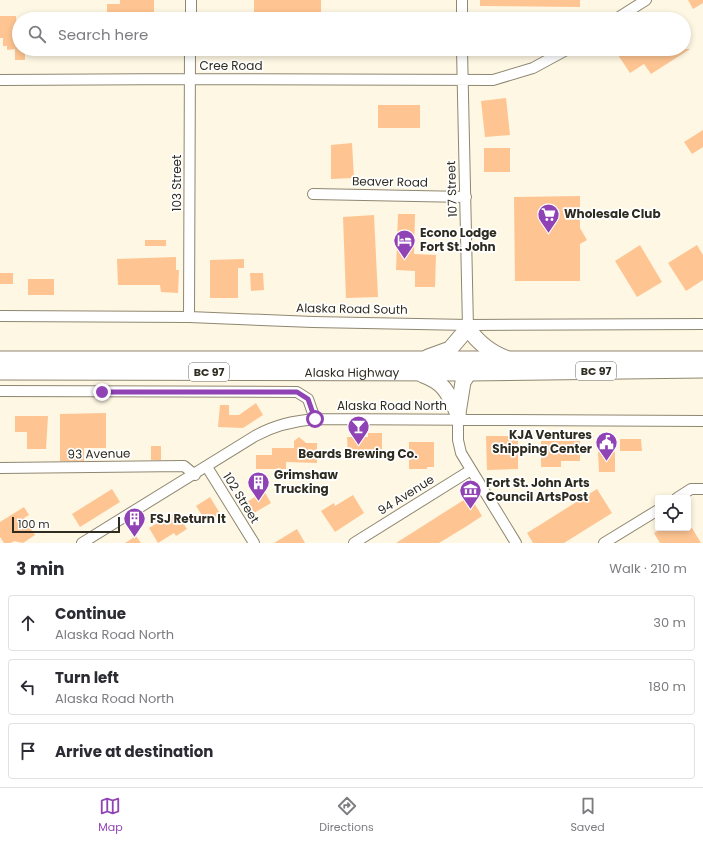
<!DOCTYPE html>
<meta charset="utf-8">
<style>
body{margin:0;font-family:Poppins,sans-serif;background:#f7f7f7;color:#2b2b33}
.controls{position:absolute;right:12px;bottom:12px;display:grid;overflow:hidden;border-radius:4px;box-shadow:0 2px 6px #0003}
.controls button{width:36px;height:36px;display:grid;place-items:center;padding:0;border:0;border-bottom:1px solid #e1e1e2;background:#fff;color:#2b2b33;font:20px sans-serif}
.scale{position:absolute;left:12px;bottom:10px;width:108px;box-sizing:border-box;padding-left:4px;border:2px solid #2e2b21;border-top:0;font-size:11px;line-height:14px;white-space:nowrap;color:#2e2b21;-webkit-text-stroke:3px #fff;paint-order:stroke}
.stop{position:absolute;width:12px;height:12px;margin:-9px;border:3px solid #9043b4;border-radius:50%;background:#fff}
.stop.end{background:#9043b4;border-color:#fff;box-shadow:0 1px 4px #0008}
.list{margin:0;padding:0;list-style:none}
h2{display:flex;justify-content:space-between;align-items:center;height:52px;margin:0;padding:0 16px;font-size:17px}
h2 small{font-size:13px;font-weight:400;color:#7c7c81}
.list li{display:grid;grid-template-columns:26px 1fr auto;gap:12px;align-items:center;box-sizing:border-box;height:56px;margin:0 8px 8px;padding:0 8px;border:1px solid #e1e1e2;border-radius:4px}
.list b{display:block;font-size:15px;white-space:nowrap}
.list p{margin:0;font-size:13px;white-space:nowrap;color:#7c7c81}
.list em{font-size:13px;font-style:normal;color:#7c7c81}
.icon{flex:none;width:22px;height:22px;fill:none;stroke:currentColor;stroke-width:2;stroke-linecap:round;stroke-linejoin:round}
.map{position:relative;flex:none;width:703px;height:543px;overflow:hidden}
.search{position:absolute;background:#fff;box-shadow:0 2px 6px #0003;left:12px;right:12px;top:12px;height:44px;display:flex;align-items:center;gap:10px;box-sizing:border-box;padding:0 14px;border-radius:22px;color:#7c7c81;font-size:15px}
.sheet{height:244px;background:#fff}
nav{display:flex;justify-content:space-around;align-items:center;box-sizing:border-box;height:56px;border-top:1px solid #e1e1e2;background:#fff;font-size:11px;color:#7c7c81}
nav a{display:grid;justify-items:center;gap:2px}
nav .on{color:#9043b4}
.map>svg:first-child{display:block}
</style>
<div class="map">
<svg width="703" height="543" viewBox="0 0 703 543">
<rect width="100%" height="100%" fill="#fef7e3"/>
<!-- building -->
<path fill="#fec592" d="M120 0H154V12L107 13V4H120Z
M254 0H321V19H254Z
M480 0H580V7L480 6Z
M688 0H703V3L693 9Z
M0 16H16L17 41H19V49H25V60H15V49L7 50V46H3V38H0Z
M624 49H690L651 74 644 64 630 73 618 55 625 51Z
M506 98 510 135 485 137 481 101Z
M378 105H420V128H378Z
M703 130V147L692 154 684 142Z
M352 143 354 178 331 179V145Z
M484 148H510V172H484Z
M580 196V228L587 240 580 244V281H515L514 197Z
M398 214H415L414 254 436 255 435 287H415V271L396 270Z
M374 215 378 297 346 298 343 217Z
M145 240H166V246H145Z
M640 245 662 282 637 297 615 261Z
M697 245 703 255V280L686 291 668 263Z
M176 257V270H179L178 293 161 292 160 285H118L117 259Z
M244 259V268H238V298H210V260Z
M0 273H13V284H0Z
M250 273H263L264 290 251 291Z
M28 279H54V295H28Z
M256 403 263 415 243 428 218 427 220 405H229V415H239Z
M106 413V448H84V461H60V414Z
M15 416H48L46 449H27V432H15Z
M368 433H382V457H348L347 437H368Z
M486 436H518V469L487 470Z
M299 437 306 443H317V463L286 462V469H256V455H272V448H294V441Z
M620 439H641L642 451H620Z
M541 441H580V461H561V467H541Z
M409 442H434V467H427V469H409Z
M151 446H161V460H151Z
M598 452H615V472H599Z
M112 489 120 502 80 527 72 514Z
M597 489 612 513 564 543H533L527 533Z
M264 491 271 503 254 513 247 502Z
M353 495 364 513 335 532 321 511 334 503 335 506Z
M470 496 482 516 467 526 439 543H396Z
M210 497 221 515 207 523 196 506Z
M24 507 29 515 24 518 35 535 23 543 14 541 11 543H4L0 537V522Z
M176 512 187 529 176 536 174 533 158 543 149 528Z
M662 528H692L701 543H660L654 533Z
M297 529 305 543H274Z
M136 536 141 543H125Z"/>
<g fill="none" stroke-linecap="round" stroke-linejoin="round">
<defs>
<path id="minor" d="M462 0V19
M191 19V0
M616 19 646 0
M462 49 468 328
M0 80 190 79 493 80 533 68 568 49
M313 194 466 197
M0 316 189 317 313 322 469 325 703 324
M189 317 190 49
M0 391 297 392 308 399 315 419
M458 415V440L461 453 516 543
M207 467 254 543
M0 468 184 466 195 475
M677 498 691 489H703
M82 543 255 436C275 425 293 421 315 419L703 421
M354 543 471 470
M604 543 658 510"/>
<g id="highway">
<path d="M468 328C478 343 491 353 508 359"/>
<path d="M428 357 450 349 468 328"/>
<path d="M0 359H703"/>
<path id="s1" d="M0 372 468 373 703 370"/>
<path d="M423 375C445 383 448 393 458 414"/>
<path d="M458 413 463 382 473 366"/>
</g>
</defs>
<!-- minor casing -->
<use href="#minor" stroke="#8f8770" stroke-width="12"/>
<!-- highway casing -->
<use href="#highway" stroke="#8f8770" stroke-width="17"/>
<!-- minor -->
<use href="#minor" stroke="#fff" stroke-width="10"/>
<!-- highway -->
<use href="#highway" stroke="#fff" stroke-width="15"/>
</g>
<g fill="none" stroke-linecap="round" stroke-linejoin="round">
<!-- route -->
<path stroke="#9043b4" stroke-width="5" d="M102 392H297L308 399 315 419"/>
</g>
<!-- icons -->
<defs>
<symbol id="supermarket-pin" viewBox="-11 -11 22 30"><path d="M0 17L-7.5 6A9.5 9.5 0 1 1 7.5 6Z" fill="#9043b4" stroke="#fff"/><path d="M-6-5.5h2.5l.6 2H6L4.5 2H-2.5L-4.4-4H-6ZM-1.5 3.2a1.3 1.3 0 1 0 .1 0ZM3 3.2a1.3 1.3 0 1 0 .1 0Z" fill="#fff"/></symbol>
<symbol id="hotel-pin" viewBox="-11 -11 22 30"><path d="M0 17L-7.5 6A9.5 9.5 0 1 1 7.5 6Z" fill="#9043b4" stroke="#fff"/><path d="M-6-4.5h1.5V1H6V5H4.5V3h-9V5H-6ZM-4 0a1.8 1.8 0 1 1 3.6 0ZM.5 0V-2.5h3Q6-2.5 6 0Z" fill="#fff"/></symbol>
<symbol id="bar-pin" viewBox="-11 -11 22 30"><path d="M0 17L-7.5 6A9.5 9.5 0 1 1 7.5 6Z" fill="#9043b4" stroke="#fff"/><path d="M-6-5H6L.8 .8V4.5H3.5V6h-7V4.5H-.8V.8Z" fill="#fff"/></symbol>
<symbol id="civic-pin" viewBox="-11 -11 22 30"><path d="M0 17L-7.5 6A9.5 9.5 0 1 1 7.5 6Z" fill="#9043b4" stroke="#fff"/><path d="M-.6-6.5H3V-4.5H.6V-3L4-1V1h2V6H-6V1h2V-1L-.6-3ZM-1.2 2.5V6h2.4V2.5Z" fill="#fff"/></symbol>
<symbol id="building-pin" viewBox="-11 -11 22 30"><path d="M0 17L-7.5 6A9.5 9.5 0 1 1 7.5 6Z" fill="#9043b4" stroke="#fff"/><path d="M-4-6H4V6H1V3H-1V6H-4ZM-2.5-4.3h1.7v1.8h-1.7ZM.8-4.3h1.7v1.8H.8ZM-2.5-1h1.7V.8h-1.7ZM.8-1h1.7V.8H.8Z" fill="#fff"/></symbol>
<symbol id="museum-pin" viewBox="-11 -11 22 30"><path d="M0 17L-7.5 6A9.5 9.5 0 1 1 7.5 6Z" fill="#9043b4" stroke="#fff"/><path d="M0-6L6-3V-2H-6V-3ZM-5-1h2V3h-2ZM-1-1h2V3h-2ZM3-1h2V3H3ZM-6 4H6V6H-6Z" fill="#fff"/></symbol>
</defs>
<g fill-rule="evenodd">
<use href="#supermarket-pin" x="536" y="202" width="25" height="34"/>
<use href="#hotel-pin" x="392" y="228" width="25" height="34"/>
<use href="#bar-pin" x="346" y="414" width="25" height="34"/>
<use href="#civic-pin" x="594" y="430" width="25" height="34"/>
<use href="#building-pin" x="246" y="470" width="25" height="34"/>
<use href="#museum-pin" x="458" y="478" width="25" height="34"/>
<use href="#building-pin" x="122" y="506" width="25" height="34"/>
</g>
<g text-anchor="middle" stroke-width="3.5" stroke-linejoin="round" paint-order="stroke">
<!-- shield labels -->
<g fill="#fff" stroke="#6d6b64" stroke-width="1">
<rect x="576" y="362" width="40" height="18" rx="3"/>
<rect x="189" y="363" width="40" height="18" rx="3"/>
</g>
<g font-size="11" font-weight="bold" fill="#2e2b21">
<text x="596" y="375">BC 97</text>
<text x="209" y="376">BC 97</text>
</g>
<!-- street labels -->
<g font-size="12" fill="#2e2b21" stroke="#fff">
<text x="231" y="70">Cree Road</text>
<text transform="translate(390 182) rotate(1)" y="4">Beaver Road</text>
<text transform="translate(177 183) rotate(-90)" y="4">103 Street</text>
<text transform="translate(452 189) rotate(-92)" y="4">107 Street</text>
<text transform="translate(352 309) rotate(1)" y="4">Alaska Road South</text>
<text dy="4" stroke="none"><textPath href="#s1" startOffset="352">Alaska Highway</textPath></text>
<text x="392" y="410">Alaska Road North</text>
<text transform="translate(99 454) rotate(-1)" y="4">93 Avenue</text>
<text transform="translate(406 495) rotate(-32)" y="4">94 Avenue</text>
<text transform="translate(241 498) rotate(58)" y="4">102 Street</text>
</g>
<!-- poi labels -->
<g font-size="12" font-weight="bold" fill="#2e2b21" stroke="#fff" text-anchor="start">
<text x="564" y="218">Wholesale Club</text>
<text x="420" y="237">Econo Lodge<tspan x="420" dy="14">Fort St. John</tspan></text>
<text x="592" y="439" text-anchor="end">KJA Ventures<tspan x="592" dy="14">Shipping Center</tspan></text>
<text x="358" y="458" text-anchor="middle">Beards Brewing Co.</text>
<text x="274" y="479">Grimshaw<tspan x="274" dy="14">Trucking</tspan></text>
<text x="486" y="487">Fort St. John Arts<tspan x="486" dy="14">Council ArtsPost</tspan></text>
<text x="150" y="523">FSJ Return It</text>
</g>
</g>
</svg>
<div class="controls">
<button><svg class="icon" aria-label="locate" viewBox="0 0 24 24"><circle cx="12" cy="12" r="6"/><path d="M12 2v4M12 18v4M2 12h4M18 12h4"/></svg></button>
</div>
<div class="scale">100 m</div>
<div class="stop" style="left:315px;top:419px"></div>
<div class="stop end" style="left:102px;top:392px"></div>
<div class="search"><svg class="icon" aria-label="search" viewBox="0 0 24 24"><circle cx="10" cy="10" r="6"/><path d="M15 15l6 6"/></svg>Search here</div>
</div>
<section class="sheet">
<h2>3 min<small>Walk · 210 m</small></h2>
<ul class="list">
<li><svg class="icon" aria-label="ahead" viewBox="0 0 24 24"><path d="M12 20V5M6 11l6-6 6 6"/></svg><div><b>Continue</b><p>Alaska Road North</p></div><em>30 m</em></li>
<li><svg class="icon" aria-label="left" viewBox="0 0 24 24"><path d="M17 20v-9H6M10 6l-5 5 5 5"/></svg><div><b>Turn left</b><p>Alaska Road North</p></div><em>180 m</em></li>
<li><svg class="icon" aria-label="arrive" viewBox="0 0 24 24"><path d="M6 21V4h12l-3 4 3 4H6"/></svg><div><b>Arrive at destination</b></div></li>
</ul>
</section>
<nav>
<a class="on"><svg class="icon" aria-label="map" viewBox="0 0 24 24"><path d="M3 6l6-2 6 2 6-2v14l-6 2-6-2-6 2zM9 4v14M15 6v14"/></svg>Map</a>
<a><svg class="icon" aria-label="directions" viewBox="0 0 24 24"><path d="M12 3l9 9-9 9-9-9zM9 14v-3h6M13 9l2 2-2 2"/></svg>Directions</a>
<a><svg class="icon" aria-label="saved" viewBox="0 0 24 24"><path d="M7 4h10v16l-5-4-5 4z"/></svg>Saved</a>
</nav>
